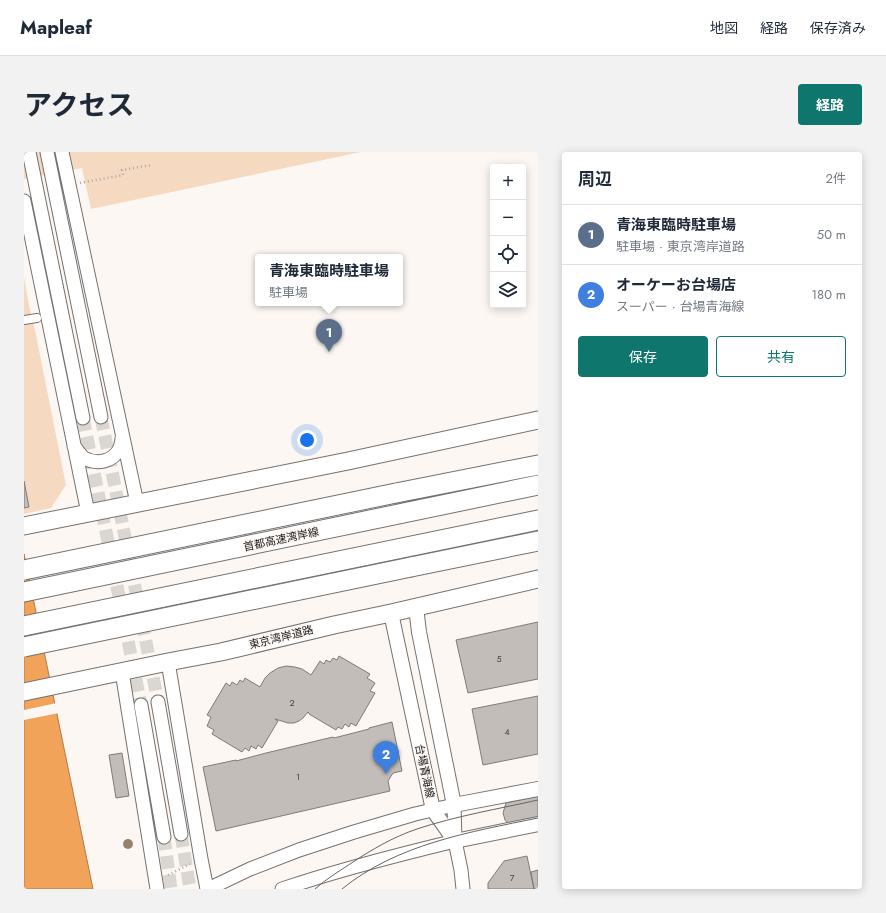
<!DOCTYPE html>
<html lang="ja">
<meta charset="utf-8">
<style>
body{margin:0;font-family:Jost,"Noto Sans JP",sans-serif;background:#f2f2f3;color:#1f2937}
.controls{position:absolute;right:12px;top:12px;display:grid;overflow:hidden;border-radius:4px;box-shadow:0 2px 10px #0003}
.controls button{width:36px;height:36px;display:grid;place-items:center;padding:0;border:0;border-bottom:1px solid #e0e1e3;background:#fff;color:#1f2937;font:20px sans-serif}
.you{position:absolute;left:283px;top:288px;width:14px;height:14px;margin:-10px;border:3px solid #fff;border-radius:50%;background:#1a73e8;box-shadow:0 0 0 6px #1a73e833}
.badge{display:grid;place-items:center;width:26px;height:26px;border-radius:50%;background:#0f766e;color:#fff;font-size:13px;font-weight:700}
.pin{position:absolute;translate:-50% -33px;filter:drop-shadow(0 1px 2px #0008)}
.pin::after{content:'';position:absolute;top:21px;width:14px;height:12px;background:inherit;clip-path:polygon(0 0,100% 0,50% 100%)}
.popup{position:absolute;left:231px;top:102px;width:148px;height:52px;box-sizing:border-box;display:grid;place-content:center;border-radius:4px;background:#fff;filter:drop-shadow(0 1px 3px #0005);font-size:13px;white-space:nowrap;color:#747a83}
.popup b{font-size:15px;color:#1f2937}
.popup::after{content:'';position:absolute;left:50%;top:100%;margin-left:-8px;border:8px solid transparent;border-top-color:#fff}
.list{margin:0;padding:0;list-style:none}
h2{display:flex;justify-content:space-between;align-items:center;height:52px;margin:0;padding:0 16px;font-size:17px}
h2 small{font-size:13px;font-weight:400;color:#747a83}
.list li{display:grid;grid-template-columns:26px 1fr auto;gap:12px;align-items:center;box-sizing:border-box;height:60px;padding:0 16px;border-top:1px solid #e0e1e3}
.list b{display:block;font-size:15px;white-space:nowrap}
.list p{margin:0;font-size:13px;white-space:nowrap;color:#747a83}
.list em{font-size:13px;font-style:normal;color:#747a83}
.actions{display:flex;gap:8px;padding:12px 16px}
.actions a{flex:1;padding:9px 0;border:1px solid #0f766e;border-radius:4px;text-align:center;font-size:14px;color:#0f766e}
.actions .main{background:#0f766e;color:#fff}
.icon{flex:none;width:22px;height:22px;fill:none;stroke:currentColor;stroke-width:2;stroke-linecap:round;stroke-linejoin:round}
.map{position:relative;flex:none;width:514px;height:737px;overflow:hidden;border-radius:4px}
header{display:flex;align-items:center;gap:24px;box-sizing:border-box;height:56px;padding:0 20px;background:#fff;border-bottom:1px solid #e0e1e3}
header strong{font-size:19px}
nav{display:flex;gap:22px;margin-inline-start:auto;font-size:14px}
.intro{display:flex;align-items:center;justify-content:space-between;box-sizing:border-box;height:96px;padding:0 24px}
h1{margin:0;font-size:28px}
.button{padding:10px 18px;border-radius:4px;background:#0f766e;color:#fff;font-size:14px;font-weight:700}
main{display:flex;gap:24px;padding:0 24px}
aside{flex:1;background:#fff;border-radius:4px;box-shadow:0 2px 10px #0003}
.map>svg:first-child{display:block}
</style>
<header>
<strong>Mapleaf</strong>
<nav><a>地図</a><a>経路</a><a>保存済み</a></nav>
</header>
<div class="intro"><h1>アクセス</h1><a class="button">経路</a></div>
<main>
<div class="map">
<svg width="514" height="737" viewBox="0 0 514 737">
<rect width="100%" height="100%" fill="#fcf7f3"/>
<!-- green -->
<path fill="#f6d9c1" d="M0 0H337L67 57 58 16 0 27Z
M0 125 5 153 11 178 42 333 27 356 0 362Z"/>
<!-- water -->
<path fill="#f1a35a" stroke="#b17a46" d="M0 402 69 737H0Z"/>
<!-- pier -->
<path fill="#fcf7f3" d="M33 551 35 561 0 568V558Z"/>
<!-- building -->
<path fill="#c2bdb9" stroke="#807b78" d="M0 329 5 355 0 356Z
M514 470V527L444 541 432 488Z
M315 504 346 522 343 526 351 531 346 539 351 541 332 574 327 571 325 575 321 572 318 577 314 575 312 578 285 562V561L284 560 279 566 275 569 270 571H264L251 567 254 569 238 596 234 593 232 597 227 594 225 599 221 596 218 600 188 582 190 578 183 574 187 565 183 563 202 531 206 534 208 530 213 533 216 528 219 530 221 526 236 535 241 526 246 521 254 516 262 514 271 515 278 517 287 523 296 509 300 512 302 508 306 510 309 506 313 508Z
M514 544V602L459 613 448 557Z
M368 570 378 619 369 621 364 629 366 639 192 679 179 615 212 608V609L242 601 309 585 310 586 345 577V576Z
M98 601 105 644 92 646 85 603Z
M514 644V669L487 675 481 668 479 661 482 651Z
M503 704 510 737H464V731L480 709Z
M514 718V737H510L507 720Z"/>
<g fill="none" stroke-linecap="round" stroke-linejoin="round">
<!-- tertiary-tunnel -->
<path stroke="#dad6d2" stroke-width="13" stroke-dasharray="13 6" stroke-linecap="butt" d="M77 265 134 550
M59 266 117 553
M157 682 166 737
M140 685 147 737"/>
<defs>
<path id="pedestrian" d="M0 168 13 166"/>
<path id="tertiary" d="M5 0 59 266
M23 0 77 265
M38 0 113 351
M0 49 64 361
M50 294C53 298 56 303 60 306 73 313 89 310 96 296 97 293 98 289 98 286
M144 510 177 707 183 737
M98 520 133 737
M134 550 157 682
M117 553 140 685
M184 737 226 717 275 698 330 680 391 662 430 653 431 689 437 718 439 737
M258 737C314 718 373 703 431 689"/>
<path id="secondary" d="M392 455 395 480 430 653 514 637
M367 461 409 658 431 689 514 672"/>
<path id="trunk" d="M0 374 324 309 514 268
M0 540 144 510 197 500 310 473 367 461 514 427"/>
<path id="motorway" d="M372 341 514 313
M387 415 514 389
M0 440 514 333
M0 474 514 368"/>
</defs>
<!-- pedestrian casing -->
<use href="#pedestrian" stroke="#75716e" stroke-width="10"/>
<!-- tertiary casing -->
<use href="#tertiary" stroke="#75716e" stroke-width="15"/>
<!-- secondary casing -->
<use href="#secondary" stroke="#75716e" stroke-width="16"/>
<!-- trunk casing -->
<use href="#trunk" stroke="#75716e" stroke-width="19"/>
<!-- motorway casing -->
<use href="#motorway" stroke="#75716e" stroke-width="21"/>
<!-- path -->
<path stroke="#aca8a5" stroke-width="2.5" stroke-dasharray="1 3" stroke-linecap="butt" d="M56 31 99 23 98 18 127 13
M144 723 166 712"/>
<!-- pedestrian -->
<use href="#pedestrian" stroke="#fff" stroke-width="8"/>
<!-- tertiary -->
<use href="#tertiary" stroke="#fff" stroke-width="13"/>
<!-- secondary -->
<use href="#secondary" stroke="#fff" stroke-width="14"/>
<!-- trunk -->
<use href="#trunk" stroke="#fff" stroke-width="17"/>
<!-- motorway -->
<use href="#motorway" stroke="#fff" stroke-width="19"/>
<!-- tram -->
<path stroke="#676462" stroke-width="1" d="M291 737C302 727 314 720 326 712 347 698 369 685 393 677 432 664 474 657 514 648
M318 737C373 692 446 680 514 666"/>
<defs>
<path id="motorway-bridge" d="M0 418 372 341
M0 495 387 415"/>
</defs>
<!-- motorway-bridge casing -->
<use href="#motorway-bridge" stroke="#75716e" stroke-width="21" stroke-linecap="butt"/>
<!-- motorway-bridge -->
<use href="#motorway-bridge" stroke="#fff" stroke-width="19"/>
</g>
<!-- trees -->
<circle fill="#96836f" cx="104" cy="692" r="5"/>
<g text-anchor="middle" stroke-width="3" stroke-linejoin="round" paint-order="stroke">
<!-- number labels -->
<g font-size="9" fill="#464341">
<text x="475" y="510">5</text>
<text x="268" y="554">2</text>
<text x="483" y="583">4</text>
<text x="274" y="628">1</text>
<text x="488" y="729">7</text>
</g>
<!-- street labels -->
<g font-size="11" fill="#1c1a19" stroke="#fcf7f3">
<text transform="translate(257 387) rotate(-12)" y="4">首都高速湾岸線</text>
<text transform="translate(257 485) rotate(-14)" y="4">東京湾岸道路</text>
<text transform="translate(401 619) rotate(78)" y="4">台場青海線</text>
</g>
</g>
</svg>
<div class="controls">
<button>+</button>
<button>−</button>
<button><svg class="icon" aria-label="locate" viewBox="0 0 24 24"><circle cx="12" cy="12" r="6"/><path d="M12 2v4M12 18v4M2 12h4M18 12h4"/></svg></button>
<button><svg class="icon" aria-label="layers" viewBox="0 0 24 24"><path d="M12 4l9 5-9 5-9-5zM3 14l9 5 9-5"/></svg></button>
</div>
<div class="you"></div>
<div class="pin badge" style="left:305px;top:200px;background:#5c6f8a">1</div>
<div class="popup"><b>青海東臨時駐車場</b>駐車場</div>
<div class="pin badge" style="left:362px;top:622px;background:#3f7fe0">2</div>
</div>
<aside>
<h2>周辺<small>2件</small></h2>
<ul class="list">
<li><span class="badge" style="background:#5c6f8a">1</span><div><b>青海東臨時駐車場</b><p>駐車場 · 東京湾岸道路</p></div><em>50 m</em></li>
<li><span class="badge" style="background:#3f7fe0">2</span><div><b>オーケーお台場店</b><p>スーパー · 台場青海線</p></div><em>180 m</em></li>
</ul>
<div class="actions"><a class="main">保存</a><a>共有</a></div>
</aside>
</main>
